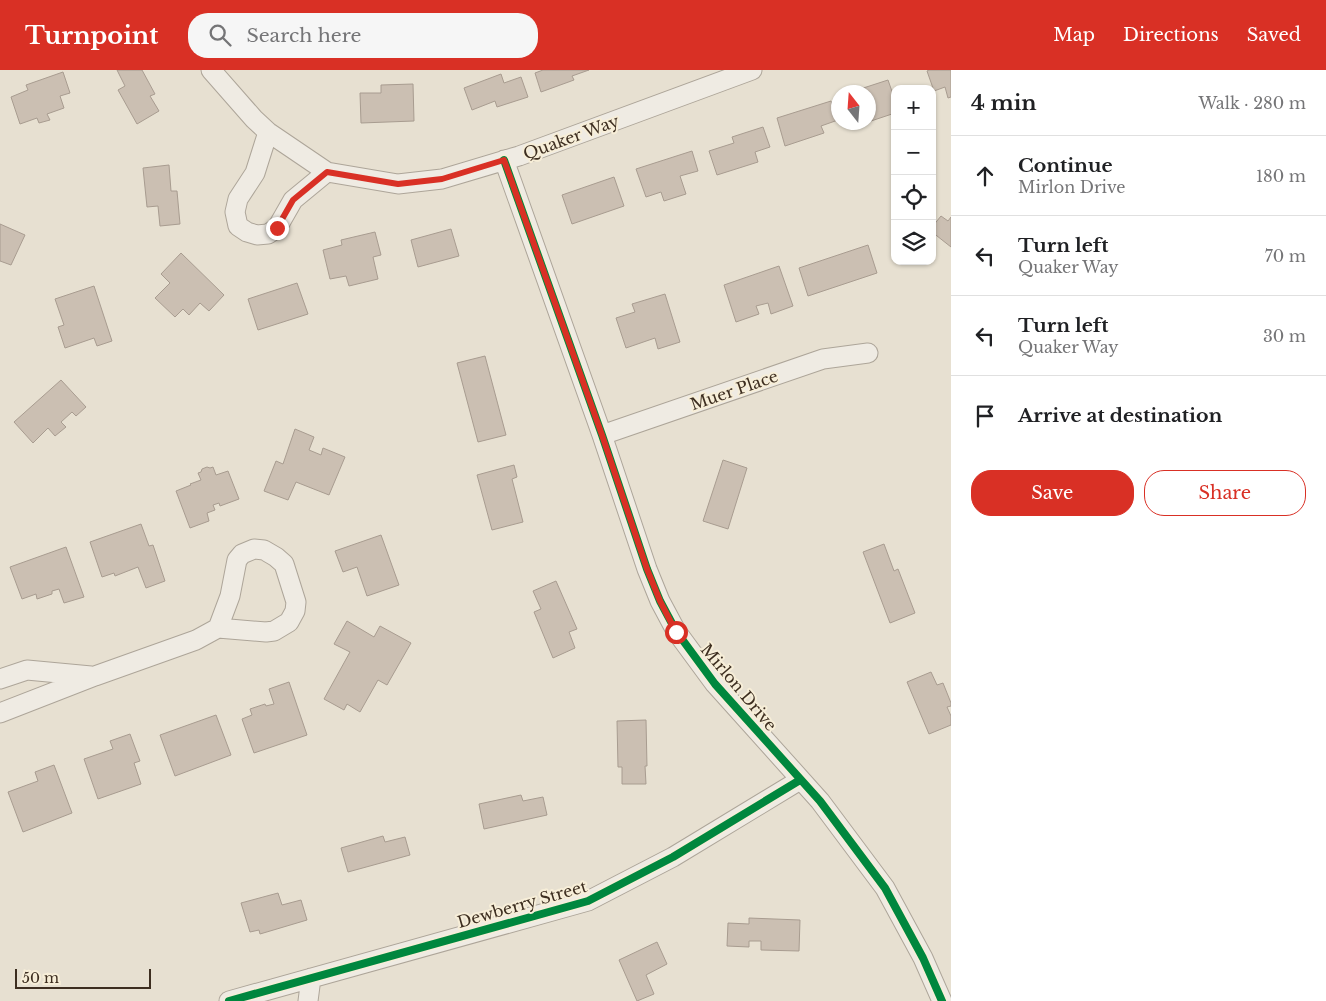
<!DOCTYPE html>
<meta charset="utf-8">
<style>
body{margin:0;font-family:"Libre Baskerville",serif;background:#f6f6f6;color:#202124}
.controls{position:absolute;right:15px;top:15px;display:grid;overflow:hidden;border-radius:10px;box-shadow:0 1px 4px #0004}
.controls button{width:45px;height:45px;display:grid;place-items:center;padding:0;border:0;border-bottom:1px solid #e0e0e0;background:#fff;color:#202124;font:25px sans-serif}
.compass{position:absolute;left:831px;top:15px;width:45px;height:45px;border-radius:50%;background:#fff;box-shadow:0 1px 4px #0004;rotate:343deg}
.scale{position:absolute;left:15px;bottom:12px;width:136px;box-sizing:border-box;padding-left:5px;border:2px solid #3d2e20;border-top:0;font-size:14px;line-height:18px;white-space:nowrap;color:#3d2e20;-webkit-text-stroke:4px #f7eed8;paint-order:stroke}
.stop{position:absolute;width:15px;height:15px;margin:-11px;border:4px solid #d93025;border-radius:50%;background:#fff}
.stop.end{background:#d93025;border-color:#fff;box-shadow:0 1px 5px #0008}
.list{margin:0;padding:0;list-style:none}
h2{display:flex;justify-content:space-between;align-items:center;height:65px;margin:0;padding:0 20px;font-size:21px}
h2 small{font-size:16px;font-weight:400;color:#757577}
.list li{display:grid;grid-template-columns:32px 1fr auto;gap:15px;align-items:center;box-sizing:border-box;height:80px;padding:0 20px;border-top:1px solid #e0e0e0}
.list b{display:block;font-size:19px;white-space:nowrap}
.list p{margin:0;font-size:16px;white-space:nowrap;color:#757577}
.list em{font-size:16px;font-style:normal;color:#757577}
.actions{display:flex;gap:10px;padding:15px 20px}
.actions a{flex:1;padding:11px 0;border:1px solid #d93025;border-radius:20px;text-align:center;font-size:18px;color:#d93025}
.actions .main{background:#d93025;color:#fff}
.icon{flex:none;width:28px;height:28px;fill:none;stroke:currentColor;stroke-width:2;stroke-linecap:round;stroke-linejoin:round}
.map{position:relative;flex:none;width:951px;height:931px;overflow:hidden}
header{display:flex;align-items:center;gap:30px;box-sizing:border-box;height:70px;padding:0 25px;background:#d93025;color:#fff}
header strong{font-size:24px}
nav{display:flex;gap:28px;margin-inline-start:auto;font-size:18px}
.search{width:350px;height:45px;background:#f6f6f6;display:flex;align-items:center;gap:12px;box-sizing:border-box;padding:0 18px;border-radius:20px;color:#757577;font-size:19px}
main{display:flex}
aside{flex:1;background:#fff}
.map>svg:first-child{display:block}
</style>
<header>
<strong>Turnpoint</strong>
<div class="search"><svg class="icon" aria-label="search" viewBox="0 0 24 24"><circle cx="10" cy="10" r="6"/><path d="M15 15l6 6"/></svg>Search here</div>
<nav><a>Map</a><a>Directions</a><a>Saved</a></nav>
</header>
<main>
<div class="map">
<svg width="951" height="931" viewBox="0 0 951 931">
<rect width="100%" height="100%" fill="#e7e0d1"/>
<!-- building -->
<path fill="#cbbfb2" stroke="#a89c90" d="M117 0H142L155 24 150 26 159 41 137 54 118 20 125 16Z
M543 0H589L572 6 574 10 541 22 535 3Z
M929 0H951V27L948 28 945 17 934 21 927 1Z
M63 2 70 23 60 26 64 38 47 44 50 50 39 53 37 48 20 54 11 27 28 20 26 15Z
M501 4 504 13 521 7 528 27 497 37 495 31 472 40 464 18Z
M888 10 895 30V43L868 52V22H851Z
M413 14 414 51 361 53 360 23H381V15Z
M831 31 838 50 821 56 824 63 785 76 777 48Z
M763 57 770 77 755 82 758 92 717 105 709 81 734 73 732 67Z
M692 81 698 101 680 106 686 124 664 131 661 122 646 127 636 99Z
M169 95 171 121H177L180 154 160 156 158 136 147 137 143 98Z
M614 107 624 136 572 154 562 125Z
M941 146 948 151 951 147V177L932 162V157Z
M0 154 25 165 11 195 0 191Z
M451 159 459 186 418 197 411 170Z
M375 162 381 185 373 187 378 209 349 216 346 206 330 209 323 180 342 175 341 170Z
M868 175 877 203 808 226 799 198Z
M181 183 224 225 209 241 200 233 189 245 183 239 175 247 155 228 170 213 161 204Z
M779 196 793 236 771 244 768 233 756 236 759 244 736 252 724 215Z
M297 213 308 244 258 260 248 229Z
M94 216 112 271 97 276 94 268 65 278 58 257 64 255 55 229Z
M665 224 680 272 658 279 655 268 626 278 616 248 635 242 632 234Z
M485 286 506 365 478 372 457 293Z
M61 310 86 337 76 346 72 342 61 352 66 357 55 366 48 358 33 373 14 352Z
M295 359 314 367 309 380 321 385 323 378 345 387 329 425 296 412 288 430 264 421 276 391 283 394Z
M723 390 747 398 728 459 703 451Z
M514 395 517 407 512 409 523 452 492 460 477 405Z
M207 397 210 398 213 397 216 405 228 401 239 429 220 436 219 433 213 435 215 440 207 443 209 451 190 458 176 421 191 415 190 414 201 410 198 403 201 402 202 399Z
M141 454 149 476 153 475 165 511 146 518 138 497 115 506 114 503 102 507 90 472Z
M381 465 399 515 367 526 357 497 343 502 335 481Z
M884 474 894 501 898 499 915 543 890 553 863 482Z
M66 477 84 527 64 533 59 519 52 521V524L37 529 36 524 22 529 10 497Z
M556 511 577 559 569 562 575 578 553 588 534 542 541 539 533 521Z
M347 551 374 567 380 556 411 573 387 615 378 610 360 642 347 634 344 640 324 629 350 582 334 574Z
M931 602 937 615 943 613 951 633V636L947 637 951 646V655L929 664 907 612Z
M289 612 307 665 254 683 242 649 252 645 250 639 265 634 266 636 274 634 269 619Z
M216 645 231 685 175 706 160 665Z
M646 650 647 696H645L646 714H622V697H618L617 651Z
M130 664 140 691 134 693 141 714 98 729 84 689 113 679 110 671Z
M54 695 72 743 23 762 8 722 38 711 35 702Z
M521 725 523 731 543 727 547 745 484 759 479 734Z
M383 766 385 772 405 767 410 785 348 802 341 778Z
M278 823 282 835 301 830 307 850 260 864 259 860 250 862 241 833Z
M749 848 800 850 799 881 761 880V871H749V877L727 876 728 853 749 854Z
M657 872 667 894 646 905 654 924 637 931 619 890Z"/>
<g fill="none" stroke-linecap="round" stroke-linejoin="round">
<defs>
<path id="minor" d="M211 0 254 49 268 62 327 102 398 114 442 109 519 86 752 0
M268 62 255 103 238 129 235 142 238 156 247 162 257 165 268 164 277 158 293 130 327 102
M504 90 602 365 647 499 660 531 676 561 715 614 820 731 885 818 923 888 942 931
M602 365 823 289 868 283
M0 609 27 600 91 606
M0 643 95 606 196 570 218 558 266 562 274 561 289 552 295 541 296 532 284 494 276 487 264 480 254 479 242 484 237 490 230 526 218 558
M229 931 588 831 673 787 800 710
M308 931 311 908"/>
</defs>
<!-- minor casing -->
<use href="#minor" stroke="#ada599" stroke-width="21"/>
<!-- minor -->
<use href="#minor" stroke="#efebe3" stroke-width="19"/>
<defs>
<path id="cycleway" d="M504 90 602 365 647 499 660 531 676 561 715 614 820 731 885 818 923 888 942 931
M229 931 588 831 673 787 800 710"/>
</defs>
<!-- cycleway casing -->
<use href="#cycleway" stroke="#f7eed8" stroke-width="11"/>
<!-- cycleway -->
<use href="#cycleway" stroke="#00873e" stroke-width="8"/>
</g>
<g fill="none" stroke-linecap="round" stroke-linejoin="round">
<!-- route -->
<path stroke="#d93025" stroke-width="6" d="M277 158 293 130 327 102 398 114 442 109 504 90 602 365 647 499 660 531 676 562"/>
</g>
<g text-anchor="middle" stroke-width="4" stroke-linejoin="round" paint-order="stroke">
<!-- street labels -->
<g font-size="16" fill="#3d2e20" stroke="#f7eed8">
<text transform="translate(571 67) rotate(-20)" y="6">Quaker Way</text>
<text transform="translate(734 320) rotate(-19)" y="6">Muer Place</text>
<text transform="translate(739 617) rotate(50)" y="6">Mirlon Drive</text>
<text transform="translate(522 834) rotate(-16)" y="6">Dewberry Street</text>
</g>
</g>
</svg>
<div class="controls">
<button>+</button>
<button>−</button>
<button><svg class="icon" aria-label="locate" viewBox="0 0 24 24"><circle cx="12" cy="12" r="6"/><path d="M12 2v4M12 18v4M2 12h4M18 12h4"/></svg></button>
<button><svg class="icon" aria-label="layers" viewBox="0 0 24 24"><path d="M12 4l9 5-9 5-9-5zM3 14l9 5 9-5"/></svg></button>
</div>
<svg class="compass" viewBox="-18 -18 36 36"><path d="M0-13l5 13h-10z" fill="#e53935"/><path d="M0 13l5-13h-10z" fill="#757577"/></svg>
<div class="scale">50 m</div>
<div class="stop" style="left:676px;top:562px"></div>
<div class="stop end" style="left:277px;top:158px"></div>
</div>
<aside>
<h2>4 min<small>Walk · 280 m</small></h2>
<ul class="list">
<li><svg class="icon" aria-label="ahead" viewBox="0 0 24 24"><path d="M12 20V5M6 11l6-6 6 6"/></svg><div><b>Continue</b><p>Mirlon Drive</p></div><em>180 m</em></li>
<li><svg class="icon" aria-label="left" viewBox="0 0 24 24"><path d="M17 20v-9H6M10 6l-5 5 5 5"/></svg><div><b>Turn left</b><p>Quaker Way</p></div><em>70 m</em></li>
<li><svg class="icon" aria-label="left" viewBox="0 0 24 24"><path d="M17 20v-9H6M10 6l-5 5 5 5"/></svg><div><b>Turn left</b><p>Quaker Way</p></div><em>30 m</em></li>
<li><svg class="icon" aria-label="arrive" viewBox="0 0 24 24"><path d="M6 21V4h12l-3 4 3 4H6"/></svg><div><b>Arrive at destination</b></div></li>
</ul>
<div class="actions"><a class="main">Save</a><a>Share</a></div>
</aside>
</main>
